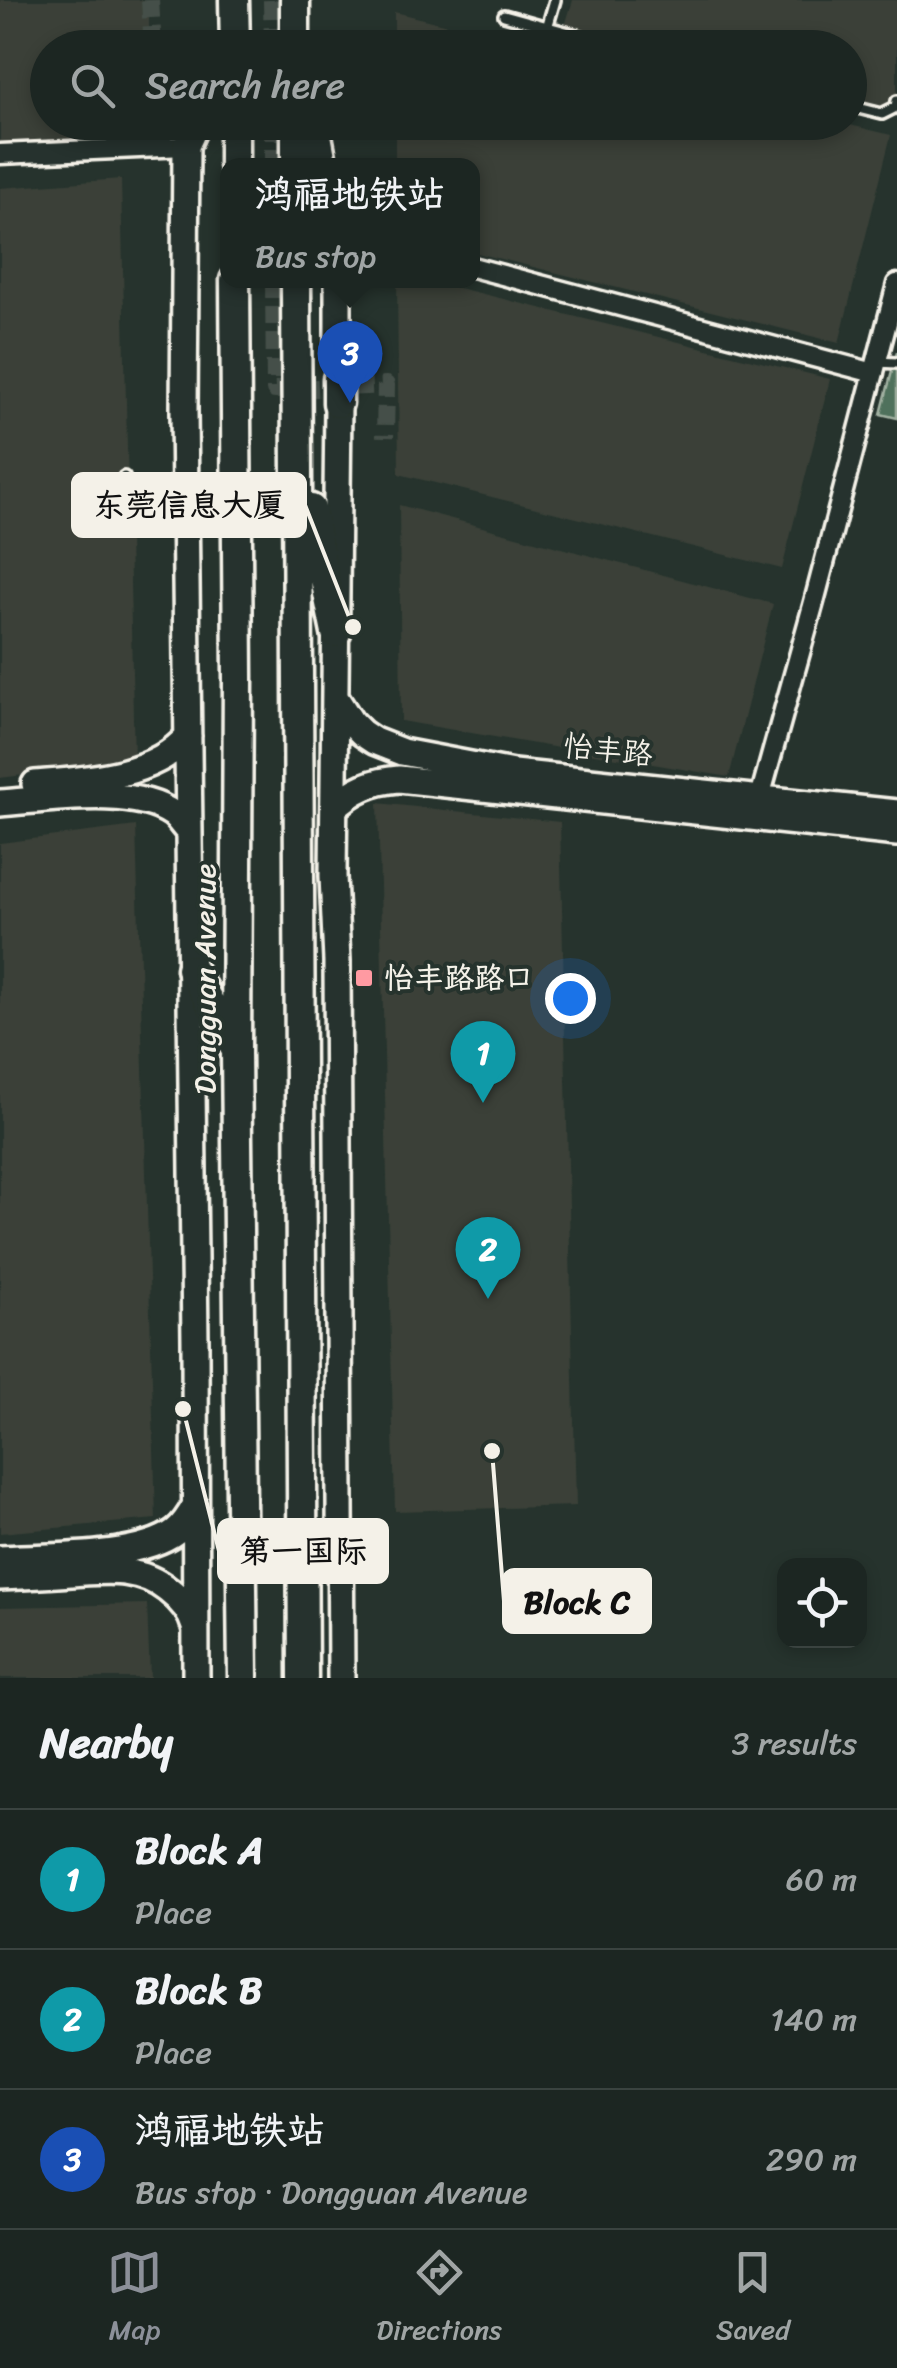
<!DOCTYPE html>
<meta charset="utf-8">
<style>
body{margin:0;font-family:Sriracha,"LXGW WenKai TC",sans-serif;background:#29322f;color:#f1f3f6}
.controls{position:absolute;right:30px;bottom:30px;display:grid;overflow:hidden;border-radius:20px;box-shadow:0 5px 15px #0003}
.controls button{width:90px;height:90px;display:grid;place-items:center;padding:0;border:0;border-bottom:2px solid #3a4340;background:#1c2622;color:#f1f3f6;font:50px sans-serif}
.you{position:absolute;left:570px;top:998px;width:35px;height:35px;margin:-25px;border:8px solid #fff;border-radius:50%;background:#1a73e8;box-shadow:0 0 0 15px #1a73e833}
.badge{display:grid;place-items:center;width:65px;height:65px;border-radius:50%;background:#8c9099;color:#fff;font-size:32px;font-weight:700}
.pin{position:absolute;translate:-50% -82px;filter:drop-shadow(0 2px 5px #0008)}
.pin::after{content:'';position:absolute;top:52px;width:35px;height:30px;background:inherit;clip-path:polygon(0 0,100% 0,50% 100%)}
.popup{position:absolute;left:220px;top:158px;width:260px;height:130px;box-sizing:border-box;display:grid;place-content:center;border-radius:20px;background:#1c2622;filter:drop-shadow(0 2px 8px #0005);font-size:32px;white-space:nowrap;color:#a0a5a5}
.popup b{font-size:38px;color:#f1f3f6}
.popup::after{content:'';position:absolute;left:50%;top:100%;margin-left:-20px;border:20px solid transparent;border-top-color:#1c2622}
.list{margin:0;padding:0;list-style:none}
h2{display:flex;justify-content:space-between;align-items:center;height:130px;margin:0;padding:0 40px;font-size:42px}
h2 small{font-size:32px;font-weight:400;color:#a0a5a5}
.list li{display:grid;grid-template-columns:65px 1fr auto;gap:30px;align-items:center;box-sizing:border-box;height:140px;padding:0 40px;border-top:2px solid #3a4340}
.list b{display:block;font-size:38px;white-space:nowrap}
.list p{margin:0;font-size:32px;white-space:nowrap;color:#a0a5a5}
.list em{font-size:32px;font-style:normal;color:#a0a5a5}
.icon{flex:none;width:55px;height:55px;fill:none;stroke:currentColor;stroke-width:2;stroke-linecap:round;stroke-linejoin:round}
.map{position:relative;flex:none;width:897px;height:1678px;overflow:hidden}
.search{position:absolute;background:#1c2622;box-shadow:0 5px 15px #0003;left:30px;right:30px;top:30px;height:110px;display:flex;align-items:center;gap:25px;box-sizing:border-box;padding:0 35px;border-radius:55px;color:#a0a5a5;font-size:38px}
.sheet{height:550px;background:#1c2622}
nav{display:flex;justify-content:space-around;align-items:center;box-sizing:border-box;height:140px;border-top:2px solid #3a4340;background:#1c2622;font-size:28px;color:#a0a5a5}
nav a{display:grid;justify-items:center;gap:5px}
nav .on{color:#8c9099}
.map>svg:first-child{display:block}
</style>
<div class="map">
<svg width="897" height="1678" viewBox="0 0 897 1678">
<rect width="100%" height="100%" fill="#26332d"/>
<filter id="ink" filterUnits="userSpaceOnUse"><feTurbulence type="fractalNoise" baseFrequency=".01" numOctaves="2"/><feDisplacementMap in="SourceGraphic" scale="20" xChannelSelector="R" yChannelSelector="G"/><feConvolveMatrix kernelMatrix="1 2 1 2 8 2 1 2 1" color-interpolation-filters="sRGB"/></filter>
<g filter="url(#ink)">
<!-- built -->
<path fill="#3a4138" d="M0 0H149V47L48 48V122L149 123V138L0 143Z
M573 0H897V114L850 104V48H571L559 45Z
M394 12 538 47H394Z
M842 123 891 135 839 343 473 252 472 165H395V123Z
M121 179 134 761 0 778V188Z
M397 281H430L830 379 782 569 399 474Z
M399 505 773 604 729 777 401 721Z
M378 803 560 822 576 1506 395 1511Z
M136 826 156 1519 0 1533V843Z
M147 1604 150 1678H0V1607Z"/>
<!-- green -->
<path fill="#50715b" stroke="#a2b1a2" stroke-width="2.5" d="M897 352V418L881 414Z"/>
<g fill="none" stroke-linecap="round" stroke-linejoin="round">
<!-- street-tunnel -->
<path stroke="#455049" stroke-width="18" stroke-dasharray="18 9" stroke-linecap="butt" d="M150 0 153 48
M272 0 273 48
M273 122V165
M274 280 275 390 386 385 385 437"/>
<defs>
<path id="lane" d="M504 15 624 48
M547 28 555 0
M850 106 882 114 896 107 897 101
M877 362 897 363
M124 513V477"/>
<path id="street" d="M0 154 186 146
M472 267 874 373
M757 808 814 602 897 284"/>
<path id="secondary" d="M316 122 324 165
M338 379V280
M338 403 333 876 337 961 341 1678
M335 697 351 722 362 733 374 741 402 752 513 773 897 813
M35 784C84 780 154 777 188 736
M0 803C47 800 134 785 173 814 179 819 184 827 189 832
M335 807C354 789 373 781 399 779L897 833
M0 1559C47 1556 140 1559 176 1531 185 1524 190 1515 195 1506
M0 1577C24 1576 47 1575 71 1573 105 1571 139 1566 168 1590 181 1600 191 1611 195 1627
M196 1678 195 1342 184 411 186 146 197 122"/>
<path id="primary" d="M234 0 235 48
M295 0V48
M296 122V165
M234 165V122
M235 280 238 677 236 1051 243 1678
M296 280 303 1678
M338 379V403
M311 509 336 633
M191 969 234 1047"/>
</defs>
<!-- lane casing -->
<use href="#lane" stroke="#f4f1e8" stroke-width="16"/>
<!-- street casing -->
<use href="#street" stroke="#f4f1e8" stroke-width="25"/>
<!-- secondary casing -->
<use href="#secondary" stroke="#f4f1e8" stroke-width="32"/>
<!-- primary casing -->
<use href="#primary" stroke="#f4f1e8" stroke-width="35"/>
<!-- lane -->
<use href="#lane" stroke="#26332d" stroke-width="9"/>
<!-- street -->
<use href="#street" stroke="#26332d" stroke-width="18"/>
<!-- secondary -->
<use href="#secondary" stroke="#26332d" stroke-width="25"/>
<!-- primary -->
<use href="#primary" stroke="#26332d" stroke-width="28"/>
</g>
</g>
<!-- markers -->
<rect fill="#ff9aa2" stroke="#26332d" stroke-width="4" x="354" y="968" width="20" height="20" rx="5"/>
<g text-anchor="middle" stroke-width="8" stroke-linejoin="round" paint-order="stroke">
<!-- street labels -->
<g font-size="30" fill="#f4f1e8" stroke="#26332d">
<text transform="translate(608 750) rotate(6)" y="10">怡丰路</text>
<text transform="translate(205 979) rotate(-90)" y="10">Dongguan Avenue</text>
</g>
<!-- poi labels -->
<g font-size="30" font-weight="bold" fill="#f4f1e8" stroke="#26332d" text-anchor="start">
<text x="384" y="988">怡丰路路口</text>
</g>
</g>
<!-- callouts -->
<path fill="none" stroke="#f4f1e8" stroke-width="4" d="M353 627L305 505M183 1409L219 1551M492 1451L504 1601"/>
<g fill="#f4f1e8" stroke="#26332d" stroke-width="4">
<circle cx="353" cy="627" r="10"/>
<circle cx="183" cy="1409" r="10"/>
<circle cx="492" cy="1451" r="10"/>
</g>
<g fill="#f4f1e8" stroke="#f4f1e8" stroke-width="4">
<rect x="73" y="474" width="232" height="62" rx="10"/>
<rect x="219" y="1520" width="168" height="62" rx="10"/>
<rect x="504" y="1570" width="146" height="62" rx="10"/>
</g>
<g font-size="32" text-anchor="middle" font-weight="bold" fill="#111">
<text x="189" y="516">东莞信息大厦</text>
<text x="303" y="1562">第一国际</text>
<text x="577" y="1613">Block C</text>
</g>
</svg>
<div class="controls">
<button><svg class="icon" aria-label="locate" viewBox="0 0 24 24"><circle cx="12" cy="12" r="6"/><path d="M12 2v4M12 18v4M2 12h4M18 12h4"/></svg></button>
</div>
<div class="you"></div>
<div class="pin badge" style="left:483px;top:1103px;background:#0f9aa8">1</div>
<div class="pin badge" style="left:488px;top:1299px;background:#0f9aa8">2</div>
<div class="pin badge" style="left:350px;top:403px;background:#1a4fb4">3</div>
<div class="popup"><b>鸿福地铁站</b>Bus stop</div>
<div class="search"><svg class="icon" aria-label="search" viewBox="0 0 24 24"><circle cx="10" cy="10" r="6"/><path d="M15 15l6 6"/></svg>Search here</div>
</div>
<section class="sheet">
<h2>Nearby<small>3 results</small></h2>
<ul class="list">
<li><span class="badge" style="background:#0f9aa8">1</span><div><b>Block A</b><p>Place</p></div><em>60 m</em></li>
<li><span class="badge" style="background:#0f9aa8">2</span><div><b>Block B</b><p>Place</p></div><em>140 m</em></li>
<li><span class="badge" style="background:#1a4fb4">3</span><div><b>鸿福地铁站</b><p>Bus stop · Dongguan Avenue</p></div><em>290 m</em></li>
</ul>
</section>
<nav>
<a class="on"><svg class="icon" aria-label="map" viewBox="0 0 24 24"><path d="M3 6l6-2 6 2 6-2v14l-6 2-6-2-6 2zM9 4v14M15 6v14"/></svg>Map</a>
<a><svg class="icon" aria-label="directions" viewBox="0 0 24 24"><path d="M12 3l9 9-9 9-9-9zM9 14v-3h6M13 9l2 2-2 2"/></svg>Directions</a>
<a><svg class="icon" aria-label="saved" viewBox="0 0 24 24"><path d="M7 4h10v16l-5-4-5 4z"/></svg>Saved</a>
</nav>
